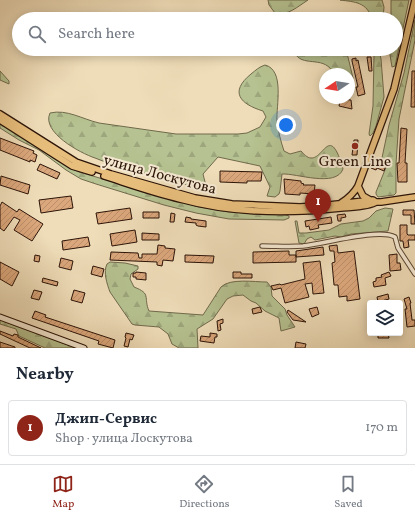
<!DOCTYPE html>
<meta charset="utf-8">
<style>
body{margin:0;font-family:Vollkorn,serif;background:#f2f2f3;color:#1f2937}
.controls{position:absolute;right:12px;bottom:12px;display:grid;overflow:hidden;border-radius:4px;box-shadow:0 2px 10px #0003}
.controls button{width:36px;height:36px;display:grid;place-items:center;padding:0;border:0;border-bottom:1px solid #e0e1e3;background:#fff;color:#1f2937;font:20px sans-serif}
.compass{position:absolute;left:319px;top:68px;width:36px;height:36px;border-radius:50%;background:#fff;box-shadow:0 2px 10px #0003;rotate:258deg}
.you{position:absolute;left:286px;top:125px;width:14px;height:14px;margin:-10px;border:3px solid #fff;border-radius:50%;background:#1a73e8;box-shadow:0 0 0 6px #1a73e833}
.badge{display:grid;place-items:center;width:26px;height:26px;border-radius:50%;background:#8f2418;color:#fff;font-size:13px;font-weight:700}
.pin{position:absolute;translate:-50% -33px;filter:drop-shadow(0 1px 2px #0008)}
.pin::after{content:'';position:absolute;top:21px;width:14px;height:12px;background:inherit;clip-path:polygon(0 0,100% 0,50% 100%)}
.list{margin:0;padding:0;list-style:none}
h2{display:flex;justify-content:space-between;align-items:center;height:52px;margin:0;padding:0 16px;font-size:17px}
h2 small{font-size:13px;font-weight:400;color:#747a83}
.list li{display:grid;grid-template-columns:26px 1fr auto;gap:12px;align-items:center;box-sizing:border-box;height:56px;margin:0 8px 8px;padding:0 8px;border:1px solid #e0e1e3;border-radius:4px}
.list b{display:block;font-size:15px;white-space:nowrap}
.list p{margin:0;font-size:13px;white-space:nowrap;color:#747a83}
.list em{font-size:13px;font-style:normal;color:#747a83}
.icon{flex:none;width:22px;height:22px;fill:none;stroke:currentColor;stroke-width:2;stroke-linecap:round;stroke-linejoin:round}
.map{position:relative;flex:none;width:415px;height:348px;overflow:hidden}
.search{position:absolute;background:#fff;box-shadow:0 2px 10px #0003;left:12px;right:12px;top:12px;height:44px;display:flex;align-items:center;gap:10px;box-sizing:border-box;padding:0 14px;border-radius:22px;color:#747a83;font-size:15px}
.sheet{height:116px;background:#fff}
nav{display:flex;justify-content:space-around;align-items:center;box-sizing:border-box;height:56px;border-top:1px solid #e0e1e3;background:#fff;font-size:11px;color:#747a83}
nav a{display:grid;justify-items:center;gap:2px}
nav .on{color:#8f2418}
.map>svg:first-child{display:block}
</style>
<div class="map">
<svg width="415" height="348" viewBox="0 0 415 348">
<defs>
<pattern id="forest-firs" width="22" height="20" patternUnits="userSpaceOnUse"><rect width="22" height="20" fill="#b6c291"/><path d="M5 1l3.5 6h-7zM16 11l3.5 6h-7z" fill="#9da67c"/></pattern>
<pattern id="building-hatch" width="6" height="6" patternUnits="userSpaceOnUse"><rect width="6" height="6" fill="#dba77c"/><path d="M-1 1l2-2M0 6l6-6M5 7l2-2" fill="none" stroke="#bc8f6a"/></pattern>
</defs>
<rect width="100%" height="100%" fill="#efddb9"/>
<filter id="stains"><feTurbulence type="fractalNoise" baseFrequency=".005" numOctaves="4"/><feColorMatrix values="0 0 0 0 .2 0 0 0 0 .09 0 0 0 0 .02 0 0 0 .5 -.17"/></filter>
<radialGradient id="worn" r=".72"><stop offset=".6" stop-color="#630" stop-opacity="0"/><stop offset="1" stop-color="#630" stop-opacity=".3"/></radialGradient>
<!-- forest -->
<path fill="url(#forest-firs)" stroke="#706a4c" d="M268 0H308C297 7 288 16 275 13L269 5Z
M340 0H382L384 7 383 19H372C367 2 355 2 340 0Z
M391 0H409L395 66 392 67 389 49H396V19H391Z
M415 20V40L399 119 396 164V193L394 195 378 197 376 194V192L387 165 382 158 383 153 389 125 404 73Z
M297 49H346L353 78 351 86 349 87V74H334C325 55 305 67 296 55Z
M375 52 380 55 381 59 384 97 376 126 373 133 370 136 369 134 373 106 374 55Z
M265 65C285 70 276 106 277 121 278 131 281 142 284 151L290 154 301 151C304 154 307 158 311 158 324 159 330 123 343 169 336 188 296 173 282 174L280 191 279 194 275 197 267 196 270 187 260 166 218 157 203 174 207 190C181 184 156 176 130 169 119 165 106 163 95 158 80 153 41 132 50 113 67 109 82 119 99 123L176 134H238L247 133 260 127 266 117 263 111C240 104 229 92 251 74 256 70 259 67 265 65Z
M0 71 9 81V84L0 80Z
M0 123C27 138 51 159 79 172L199 207 229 212 286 215 289 216V218L284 220 229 219 196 213 164 205 96 184 81 179 66 170 39 150 19 140 0 128Z
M385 208 393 209 388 231 351 234 341 237 335 236 315 240 311 237 307 239 304 244 299 243 295 221H297L299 233H306L329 230 341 224 363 221 369 218 376 211Z
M110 262 125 263 138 266V269L131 274 130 279 134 287C152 294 143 297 149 311L203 315 221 287C230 278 254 282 267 282L271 287 272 296 285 309 287 315 295 327 281 331 279 318 265 311 256 303 251 301 243 295 233 296 227 299 213 319 197 329 198 348H179L172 344 168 334 159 327 135 325 132 324 110 292C107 284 103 272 107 264Z
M0 320 76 348H45L19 336 16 329 0 324Z"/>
<!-- building -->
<path fill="url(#building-hatch)" stroke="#2b1307" d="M367 57H371L372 71H369Z
M356 58V61L358 60 365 94 358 96 356 87H358L352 61V59Z
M412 71H415V107H411Z
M331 98 351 100 352 109 339 106 340 101 331 99Z
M401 128 407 129 405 163H407V182H398L397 163H399Z
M0 138 34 151 33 153 37 155 35 162 30 160V162L0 150Z
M354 140H358L357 155H352Z
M375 158 380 160V162L386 165 384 171 377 168 376 170 371 168Z
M40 164 60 173 57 179 37 170Z
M220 171 262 172 261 181H247V183L220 182Z
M1 176 30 185 28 194 0 185Z
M284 179 301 181V183L304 184 303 185H315L314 194 300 193V195L285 194Z
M71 196 73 208 41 213 39 200Z
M2 202 17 212 19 209 43 224 32 241 14 230 20 220 14 217 4 231 0 228V206Z
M130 208 132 219 98 224 96 213Z
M403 210H414L415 224H411V215H403Z
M143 212H159V218H143Z
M171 213 175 214 174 222H170Z
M345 214 346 217 341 218V221H338L337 215Z
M186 217 191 218V219L206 221V227L198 226 196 225V223L185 222Z
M331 217 332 223 318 225 319 228 310 230 309 226 306 227 305 221Z
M400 225H407V234L408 235H415V240H408L409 247 404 248 403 241H400Z
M135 230 137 242 112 246 110 234Z
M142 233 159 234V240H142Z
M88 237 90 246 63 250 62 241Z
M158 245 165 246V248L175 249 173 261 163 260 162 266 157 265V262L110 260 111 252 138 253 139 258H142V254H157Z
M337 245 338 253 354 251 360 299 347 301V296L339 297 338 285H334L332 263 335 262 334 251H330L329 246Z
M323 247 324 255 296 257V251Z
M289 251V255H296V262L253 263V252Z
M397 254V263H400L401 270 390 271 389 255Z
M35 255 40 256 39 262 34 261Z
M185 255 214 256 213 263 185 262Z
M61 258 73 261 71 270 59 267Z
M320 261 324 293 313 294 312 283 305 284 309 297 285 303 281 288 273 290 271 286 280 284 281 285 305 279 303 263Z
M0 262 19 272 12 286 0 279Z
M93 266 104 269 102 277 91 274Z
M136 272 146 273V280L136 279V277H133V273H136Z
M233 272H241V274H252V278H233Z
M389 272 391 276 385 278 386 285 374 287 373 282 376 281V278L382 277 381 275Z
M43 278 58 282 57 286 42 282Z
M34 290 42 292 39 300 31 298Z
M74 290 85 293 82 303 71 300Z
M388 294 389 299 378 302 377 297Z
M409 297 411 303H410L412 320H415V326L407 327 405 309H407L404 299Z
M260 307 262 312 253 314 252 309Z
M317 307 319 314 312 317 309 309Z
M288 310 306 322 293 320 287 312Z
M35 311 46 315 45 317 115 340 113 348 98 344 99 341 32 318Z
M223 319V323L220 324 221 330 218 331 217 321Z
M0 331 13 336 14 334 18 335V337L41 348H30L0 334Z
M126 333 134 335 132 340 130 339 128 347 124 346 126 338 125 337Z
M210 333 217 334V337H215L214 343 200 341 201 336 210 337Z
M378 333H388L389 338H378Z
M0 342 15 347V348H0Z
M296 342 306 344 305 348H295Z"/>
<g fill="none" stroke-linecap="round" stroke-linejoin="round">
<defs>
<path id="street" d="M262 246C276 246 289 247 303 246 324 244 379 228 395 237L398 248 415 274"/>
<path id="secondary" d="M0 317 84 348"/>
<path id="primary" d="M0 114 76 162 111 174 195 198 232 204 300 207 329 205 373 200 376 202H381L415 197
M0 120 72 166 92 172
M104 176C129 184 154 193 180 199 231 213 288 214 341 208 350 207 369 207 376 202
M358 186 363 196 370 200
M341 203C349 198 354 193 358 186L394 89 415 0"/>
</defs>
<!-- street casing -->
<use href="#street" stroke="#5c4634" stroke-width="5.5"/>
<!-- secondary casing -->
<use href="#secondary" stroke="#2b1307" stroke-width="7"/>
<!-- primary casing -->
<use href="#primary" stroke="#2b1307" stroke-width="8"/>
<!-- street -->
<use href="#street" stroke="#f5e9d2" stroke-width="3.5"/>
<!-- secondary -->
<use href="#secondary" stroke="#f5e9d2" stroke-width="5"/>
<!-- primary -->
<use href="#primary" stroke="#e8be7c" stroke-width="5.5"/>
</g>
<!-- markers -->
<circle fill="#8f2418" stroke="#f5e9d2" stroke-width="1.5" cx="355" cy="146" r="4"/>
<g text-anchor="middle" stroke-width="4" stroke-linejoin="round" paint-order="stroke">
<!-- poi labels -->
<g font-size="15" fill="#2b1307" stroke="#f5e9d2">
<text x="355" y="166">Green Line</text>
</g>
<!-- street labels -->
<g font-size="15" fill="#2b1307" stroke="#f5e9d2">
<text transform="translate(160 174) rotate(15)" y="5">улица Лоскутова</text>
</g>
</g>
<rect width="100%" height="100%" filter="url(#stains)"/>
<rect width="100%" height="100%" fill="url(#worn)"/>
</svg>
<div class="controls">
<button><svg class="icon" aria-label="layers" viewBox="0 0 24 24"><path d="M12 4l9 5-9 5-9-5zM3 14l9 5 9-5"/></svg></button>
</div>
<svg class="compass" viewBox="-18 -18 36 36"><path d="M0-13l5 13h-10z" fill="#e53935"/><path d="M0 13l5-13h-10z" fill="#747a83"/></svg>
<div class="you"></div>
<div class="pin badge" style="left:318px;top:222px">1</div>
<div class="search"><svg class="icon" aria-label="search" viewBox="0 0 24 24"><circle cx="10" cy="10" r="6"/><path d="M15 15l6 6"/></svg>Search here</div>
</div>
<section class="sheet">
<h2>Nearby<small></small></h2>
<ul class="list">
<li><span class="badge">1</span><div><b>Джип-Сервис</b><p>Shop · улица Лоскутова</p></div><em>170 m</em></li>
</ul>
</section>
<nav>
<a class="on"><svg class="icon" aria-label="map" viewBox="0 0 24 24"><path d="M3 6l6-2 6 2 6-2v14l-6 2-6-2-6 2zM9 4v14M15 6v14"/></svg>Map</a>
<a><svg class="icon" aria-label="directions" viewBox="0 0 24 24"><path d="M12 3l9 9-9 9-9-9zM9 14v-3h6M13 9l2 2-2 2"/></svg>Directions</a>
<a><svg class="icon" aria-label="saved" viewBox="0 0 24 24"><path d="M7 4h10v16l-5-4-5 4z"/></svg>Saved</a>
</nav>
